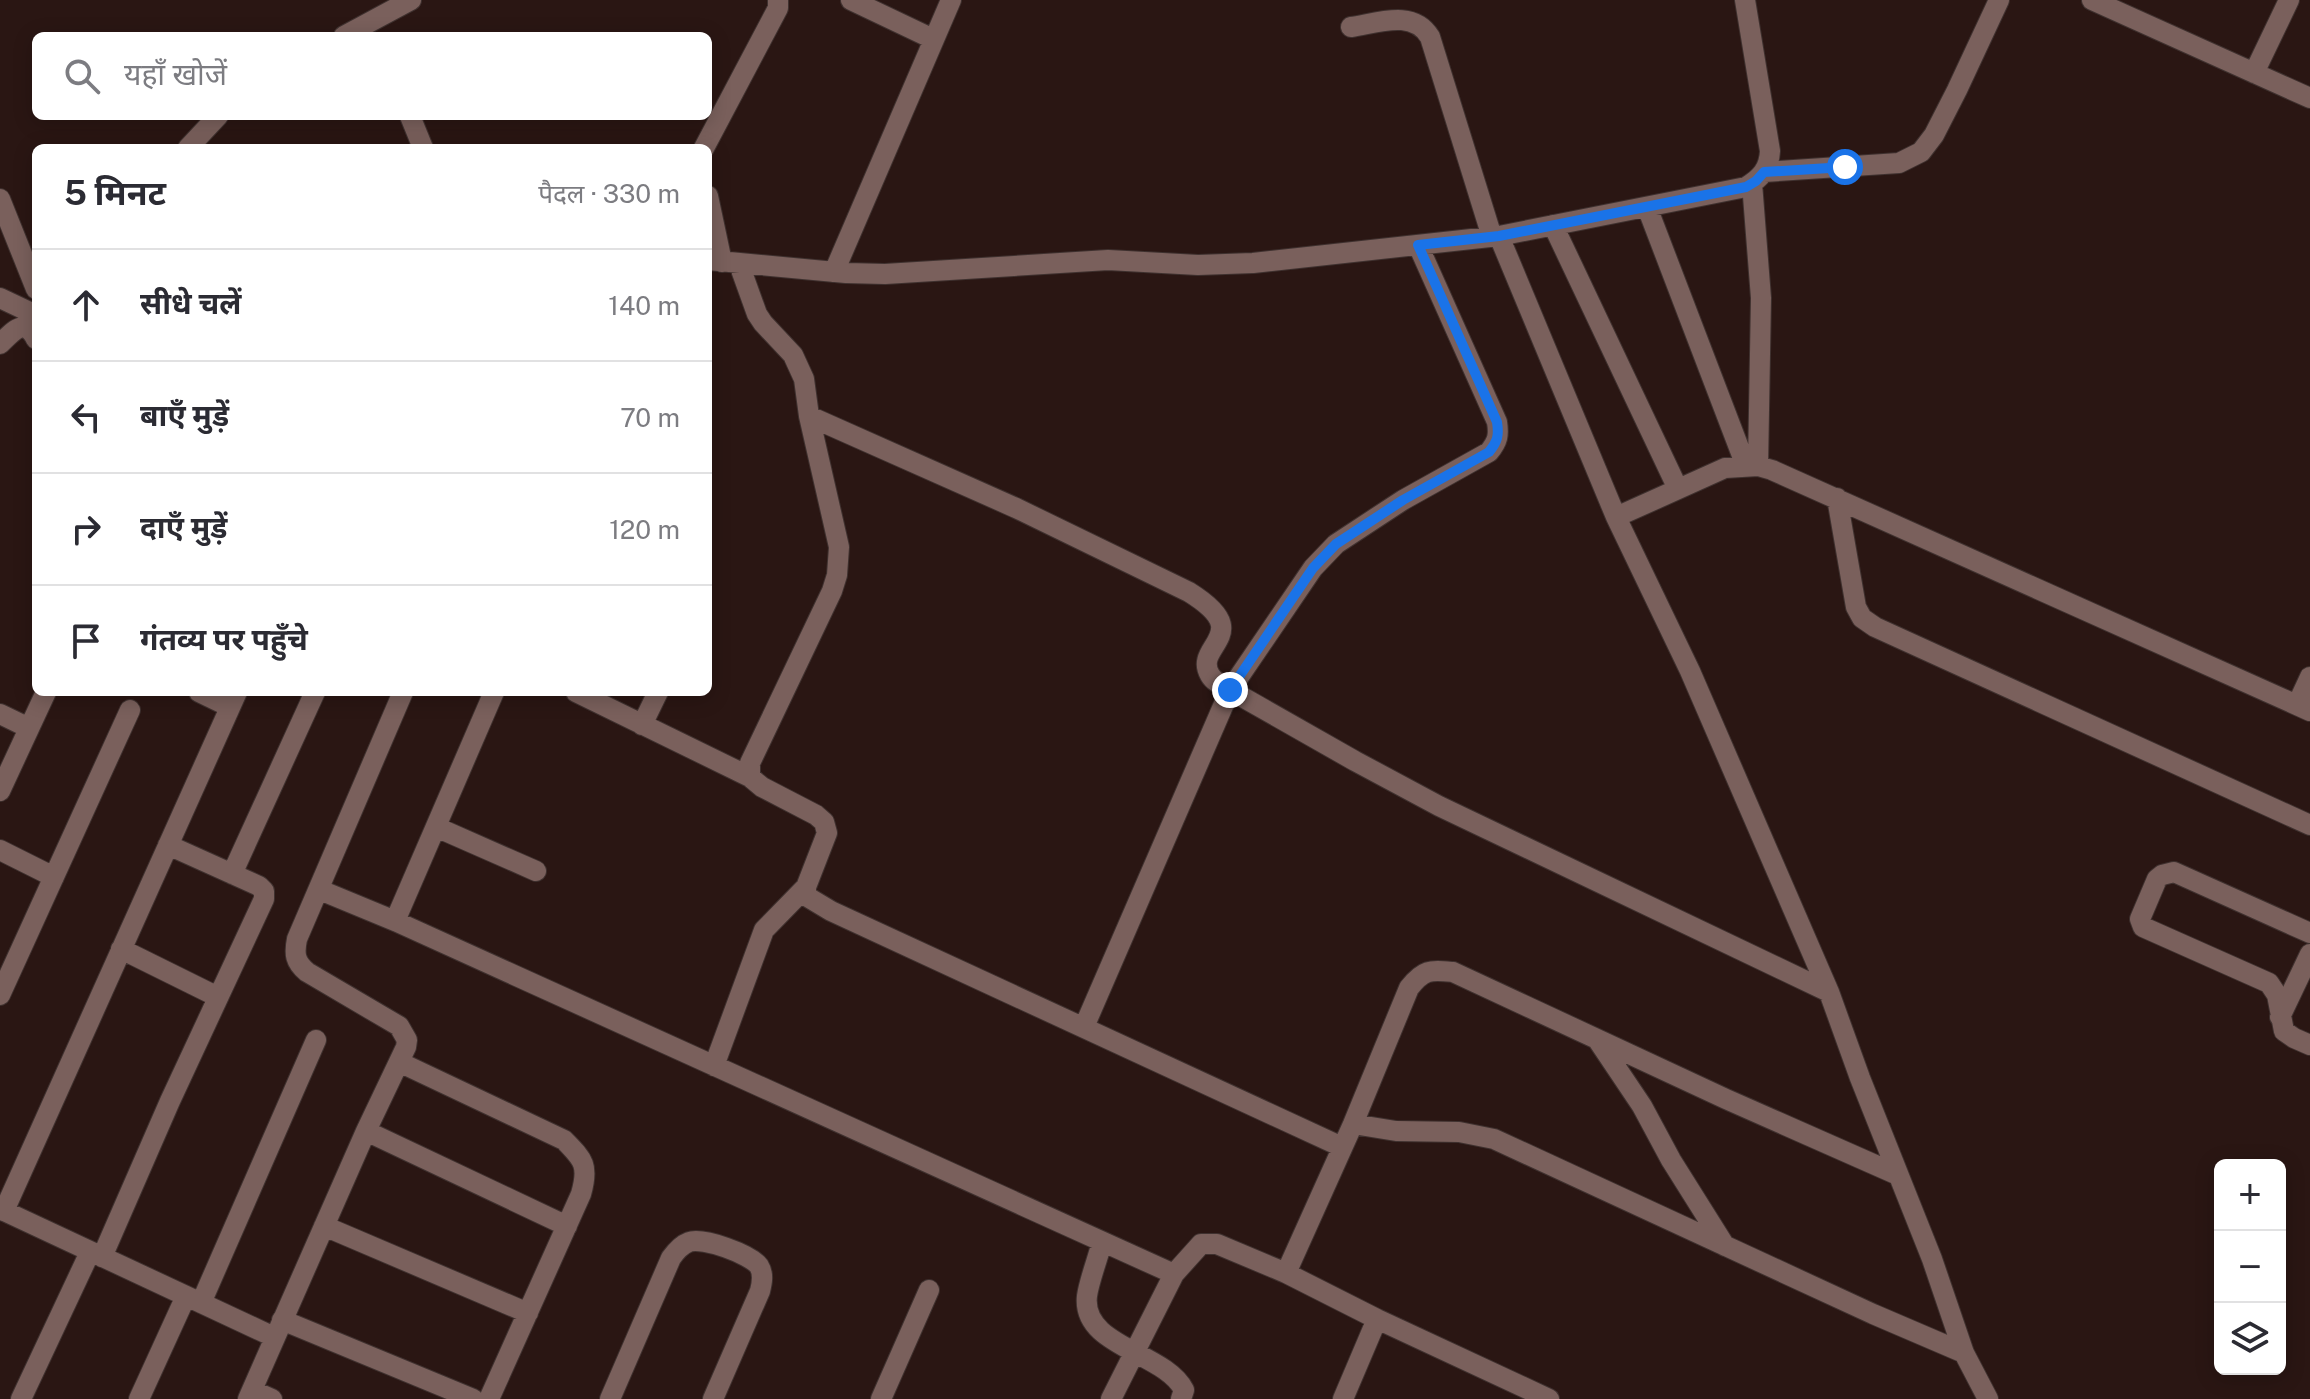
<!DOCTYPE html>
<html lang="hi">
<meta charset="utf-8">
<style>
body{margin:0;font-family:"Public Sans","Noto Sans Devanagari",sans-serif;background:#f2f2f3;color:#2b2b33}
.controls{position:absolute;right:24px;bottom:24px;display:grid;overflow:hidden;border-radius:12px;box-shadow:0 4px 20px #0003}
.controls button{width:72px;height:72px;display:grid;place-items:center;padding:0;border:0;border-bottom:2px solid #e1e1e2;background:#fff;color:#2b2b33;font:40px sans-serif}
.stop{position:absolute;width:24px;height:24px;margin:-18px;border:6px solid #1a73e8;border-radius:50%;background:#fff}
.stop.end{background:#1a73e8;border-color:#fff;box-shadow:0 2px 8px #0008}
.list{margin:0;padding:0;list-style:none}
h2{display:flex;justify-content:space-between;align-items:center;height:104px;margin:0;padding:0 32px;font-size:34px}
h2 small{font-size:26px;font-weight:400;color:#7c7c81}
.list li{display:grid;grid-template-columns:52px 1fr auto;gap:24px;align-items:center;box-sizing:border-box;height:112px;padding:0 32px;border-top:2px solid #e1e1e2}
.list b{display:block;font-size:30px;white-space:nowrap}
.list em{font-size:26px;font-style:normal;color:#7c7c81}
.icon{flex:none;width:44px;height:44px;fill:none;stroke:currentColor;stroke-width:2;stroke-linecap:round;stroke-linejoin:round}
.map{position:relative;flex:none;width:2310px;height:1399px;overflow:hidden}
.search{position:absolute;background:#fff;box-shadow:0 4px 20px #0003;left:32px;top:32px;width:680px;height:88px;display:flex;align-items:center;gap:20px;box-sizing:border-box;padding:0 28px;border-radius:12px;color:#7c7c81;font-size:30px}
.panel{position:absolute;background:#fff;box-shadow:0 4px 20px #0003;left:32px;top:144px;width:680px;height:552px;border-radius:12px}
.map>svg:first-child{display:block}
</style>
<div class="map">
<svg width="2310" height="1399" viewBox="0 0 2310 1399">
<rect width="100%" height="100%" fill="#2a1613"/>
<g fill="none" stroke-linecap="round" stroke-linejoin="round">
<defs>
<path id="minor" d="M851 0 933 39
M2092 0 2310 98
M1351 27C1378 23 1413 9 1430 37L1492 237
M344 36 411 0
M2254 73 2289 0
M410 116 423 148
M188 148 218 116
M704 148 778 8V0
M1764 172 1899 163 1921 152 1934 135 1957 90 1999 0
M1752 183 1761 298 1758 466
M708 196 722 262
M0 199 36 289
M1647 207 1746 466
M1553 225 1678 489
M1499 236 1616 517 1690 671 1829 992 1860 1078 1932 1259 1964 1353 1988 1399
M708 260 846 273 885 274 1108 260 1198 265 1253 263 1499 236 1746 187C1761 178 1769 169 1770 151L1745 0
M739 264 757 314 763 323 793 355 804 379 809 416 839 547 837 575 832 591 750 763V777L762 787 816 815 824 822 827 833 806 887V896L831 911 1342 1147
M834 272 951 0
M0 298 36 315
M0 344C13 332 24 316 36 339
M809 416 1016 508 1189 592C1258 635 1192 645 1210 675 1214 682 1223 686 1230 690L1355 761 1439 806 1829 992
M1837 498 1856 607 1862 618 1875 627 2310 825
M1616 517 1725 468 1758 466 1772 470 2310 711
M199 692 230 707
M576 692 750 777
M2297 705 2310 677
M0 714 29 728
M642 725 658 692
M0 791 46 692
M436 827 536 871
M0 850 54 877
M232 874 315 692
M320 890 395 921 1174 1274
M395 921 494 692
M2310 933 2174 872 2162 875 2157 879 2140 919 2143 927 2269 983 2277 995 2284 1031 2294 1038 2310 1045
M121 949 218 997
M0 995 130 710
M2280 1017 2310 954
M1084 1027 1230 690 1313 568 1336 544 1403 500 1489 452C1498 441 1499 435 1497 422L1418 245
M1597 1039 1642 1106 1671 1160 1725 1246
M399 1062 564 1140C584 1160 589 1166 581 1194L489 1399
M714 1066 764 930 806 887
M1353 1124 1396 1131 1459 1132 1494 1139 1873 1314 1964 1353
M366 1131 567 1226
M0 1209 274 1337
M4 1211 237 692
M324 1226 528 1313
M1102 1242C1098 1258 1089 1281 1087 1296 1081 1347 1165 1352 1184 1390L1181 1399
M102 1257 170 1101 264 899V891L259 886 168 845
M1286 1273 1353 1124 1409 988C1424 969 1430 970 1453 972L1726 1099 1898 1175
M201 1303 316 1040
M282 1320 473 1399
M252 1390 272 1399
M21 1399 90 1252
M139 1399 186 1296
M248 1399 366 1131 406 1047 407 1040 399 1026 307 972C295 962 294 954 297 939L403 692
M610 1399 671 1258C676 1251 681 1245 689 1242 703 1237 750 1254 759 1266 764 1274 762 1283 760 1291L713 1399
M881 1399 929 1290
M1111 1399 1174 1274 1201 1244H1217L1286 1273 1377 1319 1549 1399
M1343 1399 1377 1319"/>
</defs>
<!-- minor casing -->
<use href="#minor" stroke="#3f312f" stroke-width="22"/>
<!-- minor -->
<use href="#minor" stroke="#7a605c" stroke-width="20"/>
</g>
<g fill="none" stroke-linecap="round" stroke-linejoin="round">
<!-- route -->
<path stroke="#1a73e8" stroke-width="10" d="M1230 690 1313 568 1336 544 1403 500 1489 452C1498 441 1499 435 1497 422L1418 245 1499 236 1746 187 1756 181 1764 172 1845 167"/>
</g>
</svg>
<div class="controls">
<button>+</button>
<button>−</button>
<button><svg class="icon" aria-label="layers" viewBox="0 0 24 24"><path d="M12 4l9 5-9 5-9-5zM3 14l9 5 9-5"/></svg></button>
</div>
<div class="stop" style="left:1845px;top:167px"></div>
<div class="stop end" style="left:1230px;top:690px"></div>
<div class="search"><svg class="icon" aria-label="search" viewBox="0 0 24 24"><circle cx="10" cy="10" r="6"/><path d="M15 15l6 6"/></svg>यहाँ खोजें</div>
<section class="panel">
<h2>5 मिनट<small>पैदल · 330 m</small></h2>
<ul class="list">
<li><svg class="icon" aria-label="ahead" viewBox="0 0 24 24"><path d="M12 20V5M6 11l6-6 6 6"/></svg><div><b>सीधे चलें</b></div><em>140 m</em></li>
<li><svg class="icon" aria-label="left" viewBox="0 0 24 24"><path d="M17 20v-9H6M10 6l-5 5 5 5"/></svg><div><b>बाएँ मुड़ें</b></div><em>70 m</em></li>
<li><svg class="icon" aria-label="right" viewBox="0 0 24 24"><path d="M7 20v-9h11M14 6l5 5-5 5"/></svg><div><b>दाएँ मुड़ें</b></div><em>120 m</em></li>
<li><svg class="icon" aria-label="arrive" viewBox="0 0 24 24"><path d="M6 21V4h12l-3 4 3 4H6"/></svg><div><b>गंतव्य पर पहुँचे</b></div></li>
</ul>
</section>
</div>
